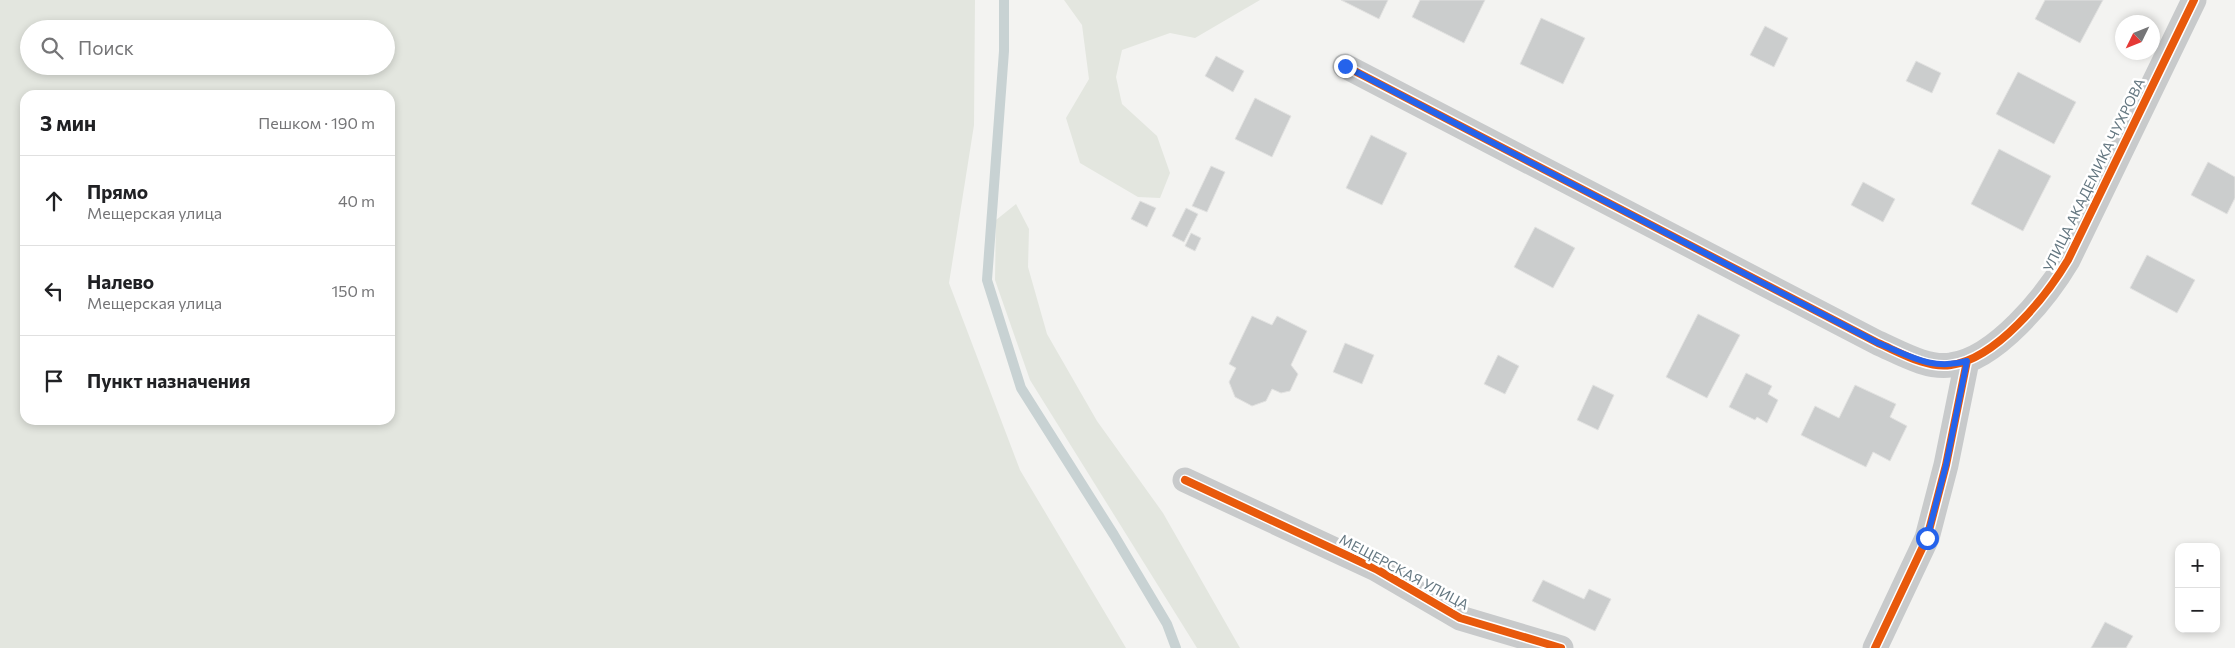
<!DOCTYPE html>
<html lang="ru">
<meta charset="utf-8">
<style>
body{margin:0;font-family:Commissioner,sans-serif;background:#f6f6f6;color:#202124}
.controls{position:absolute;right:15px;bottom:15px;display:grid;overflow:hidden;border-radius:10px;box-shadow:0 2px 8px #0003}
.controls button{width:45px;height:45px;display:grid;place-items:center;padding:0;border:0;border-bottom:1px solid #e0e0e0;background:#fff;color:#202124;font:25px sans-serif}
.compass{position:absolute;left:2115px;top:15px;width:45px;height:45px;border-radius:50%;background:#fff;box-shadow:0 2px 8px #0003;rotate:227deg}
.stop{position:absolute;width:15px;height:15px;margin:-11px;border:4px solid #2563eb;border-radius:50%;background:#fff}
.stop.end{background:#2563eb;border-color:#fff;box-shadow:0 1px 5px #0008}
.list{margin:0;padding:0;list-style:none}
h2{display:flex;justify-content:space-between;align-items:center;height:65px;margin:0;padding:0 20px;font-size:21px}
h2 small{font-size:16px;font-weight:400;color:#757577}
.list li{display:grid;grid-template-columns:32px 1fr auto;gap:15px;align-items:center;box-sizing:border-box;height:90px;padding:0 20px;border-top:1px solid #e0e0e0}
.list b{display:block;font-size:19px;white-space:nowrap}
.list p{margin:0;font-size:16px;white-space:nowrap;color:#757577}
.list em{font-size:16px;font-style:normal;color:#757577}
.icon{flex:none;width:28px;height:28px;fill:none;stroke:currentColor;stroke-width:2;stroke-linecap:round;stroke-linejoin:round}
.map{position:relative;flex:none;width:2235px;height:648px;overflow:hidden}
.search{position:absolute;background:#fff;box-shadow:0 2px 8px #0003;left:20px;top:20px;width:375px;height:55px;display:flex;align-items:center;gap:12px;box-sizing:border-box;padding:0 18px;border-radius:28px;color:#757577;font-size:19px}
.panel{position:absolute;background:#fff;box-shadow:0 2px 8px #0003;left:20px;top:90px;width:375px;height:335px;border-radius:15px}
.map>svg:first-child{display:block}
</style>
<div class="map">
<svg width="2235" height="648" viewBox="0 0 2235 648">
<rect width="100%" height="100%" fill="#f3f3f1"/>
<!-- green -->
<path fill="#e3e6df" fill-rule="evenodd" d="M0 0H975L974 125 949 283 1020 470 1126 648H0ZM29 29H386V66H29ZM25 95H390V420H25Z
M1064 0H1260L1195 38 1170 33 1122 50 1116 77 1122 104 1157 136 1170 173 1160 198 1138 197 1080 163 1066 118 1089 79 1082 25Z
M1016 204 1029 229 1028 267 1047 334 1097 421 1163 513 1240 648H1197L1030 380 995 280 996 220Z"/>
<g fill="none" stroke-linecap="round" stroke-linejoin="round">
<!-- stream -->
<path stroke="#c8d2d3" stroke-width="10" d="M1004 0V51L987 280 1021 388 1114 535 1167 624 1176 648"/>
</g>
<!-- building -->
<path fill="#cbcdcd" stroke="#e2e2e1" d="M1341 0H1388L1379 19Z
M1420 0H1485L1464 43 1412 17Z
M2045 0H2103L2080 43 2035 19Z
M1541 18 1585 38 1563 84 1520 64Z
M1765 26 1788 38 1774 67 1750 55Z
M1216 56 1244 71 1233 92 1205 76Z
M1916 61 1941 73 1932 93 1906 81Z
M2018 72 2076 102 2054 144 1996 114Z
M1255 98 1291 116 1272 157 1235 139Z
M1371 135 1407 153 1382 205 1346 188Z
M1999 149 2051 176 2023 231 1971 204Z
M2208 162 2235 177V198L2227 214 2191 195Z
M1211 166 1225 172 1207 212 1192 206Z
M1863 182 1895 199 1883 222 1851 205Z
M1140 201 1156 208 1147 227 1131 219Z
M1186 208 1198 214 1184 242 1172 236Z
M1535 227 1575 248 1553 288 1514 267Z
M1191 233 1201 238 1195 251 1185 246Z
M2147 255 2195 280 2177 313 2130 288Z
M1698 314 1740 335 1707 398 1666 377Z
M1252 316 1272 325 1277 316 1307 331 1291 365 1298 374 1290 391 1281 393 1272 389 1266 401 1252 406 1235 397 1229 382 1236 368 1229 364Z
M1345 343 1374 355 1362 384 1333 372Z
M1498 355 1519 366 1505 394 1484 384Z
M1746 373 1772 386 1768 394 1778 400 1767 423 1757 417 1755 420 1729 407Z
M1593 385 1614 395 1598 430 1577 420Z
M1855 385 1896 404 1890 417 1907 426 1890 461 1873 452 1866 467 1801 435 1815 406 1839 418Z
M1543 580 1584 599 1589 589 1611 599 1595 631 1532 601Z
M2105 622 2133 636 2126 648H2091Z"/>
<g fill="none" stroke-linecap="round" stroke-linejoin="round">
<!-- street -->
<path stroke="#c8cacb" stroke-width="25" d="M1345 66 1878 343C1899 352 1927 369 1951 365 1996 359 2046 297 2068 260L2194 0
M1185 480 1376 569 1460 618 1561 648
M1875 648 1927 538 1946 465 1967 361"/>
<defs>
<path id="cycleway" d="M1345 66 1878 343C1899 352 1927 369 1951 365 1996 359 2046 297 2068 260L2194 0
M1185 480 1376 569 1460 618 1561 648
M1875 648 1927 538 1946 465 1967 361"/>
</defs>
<!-- cycleway casing -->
<use href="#cycleway" stroke="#fff" stroke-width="11"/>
<!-- cycleway -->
<use href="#cycleway" stroke="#e8590c" stroke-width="8"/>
</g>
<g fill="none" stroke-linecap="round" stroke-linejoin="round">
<!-- route -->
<path stroke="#2563eb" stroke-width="6" d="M1345 66 1878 343C1910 356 1932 371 1967 361L1946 465 1927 538"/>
</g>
<g text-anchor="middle" stroke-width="5" stroke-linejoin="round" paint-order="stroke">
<!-- street labels -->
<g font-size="14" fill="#647781" stroke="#fff">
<text transform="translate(2094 175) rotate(-64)" y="5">УЛИЦА АКАДЕМИКА ЧУХРОВА</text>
<text transform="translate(1404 572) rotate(28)" y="5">МЕЩЕРСКАЯ УЛИЦА</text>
</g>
</g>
</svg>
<div class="controls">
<button>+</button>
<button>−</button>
</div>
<svg class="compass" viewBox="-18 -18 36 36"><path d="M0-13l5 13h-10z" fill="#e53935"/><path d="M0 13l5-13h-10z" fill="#757577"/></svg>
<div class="stop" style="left:1927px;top:538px"></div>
<div class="stop end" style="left:1345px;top:66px"></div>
<div class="search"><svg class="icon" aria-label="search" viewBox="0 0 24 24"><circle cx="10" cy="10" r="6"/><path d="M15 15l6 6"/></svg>Поиск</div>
<section class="panel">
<h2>3 мин<small>Пешком · 190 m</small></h2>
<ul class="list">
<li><svg class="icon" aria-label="ahead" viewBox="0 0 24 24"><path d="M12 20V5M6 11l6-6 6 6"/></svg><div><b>Прямо</b><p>Мещерская улица</p></div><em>40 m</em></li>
<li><svg class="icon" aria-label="left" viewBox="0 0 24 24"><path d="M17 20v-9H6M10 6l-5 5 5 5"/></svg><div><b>Налево</b><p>Мещерская улица</p></div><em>150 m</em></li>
<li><svg class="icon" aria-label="arrive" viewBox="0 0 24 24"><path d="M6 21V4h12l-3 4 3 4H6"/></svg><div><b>Пункт назначения</b></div></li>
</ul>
</section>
</div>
